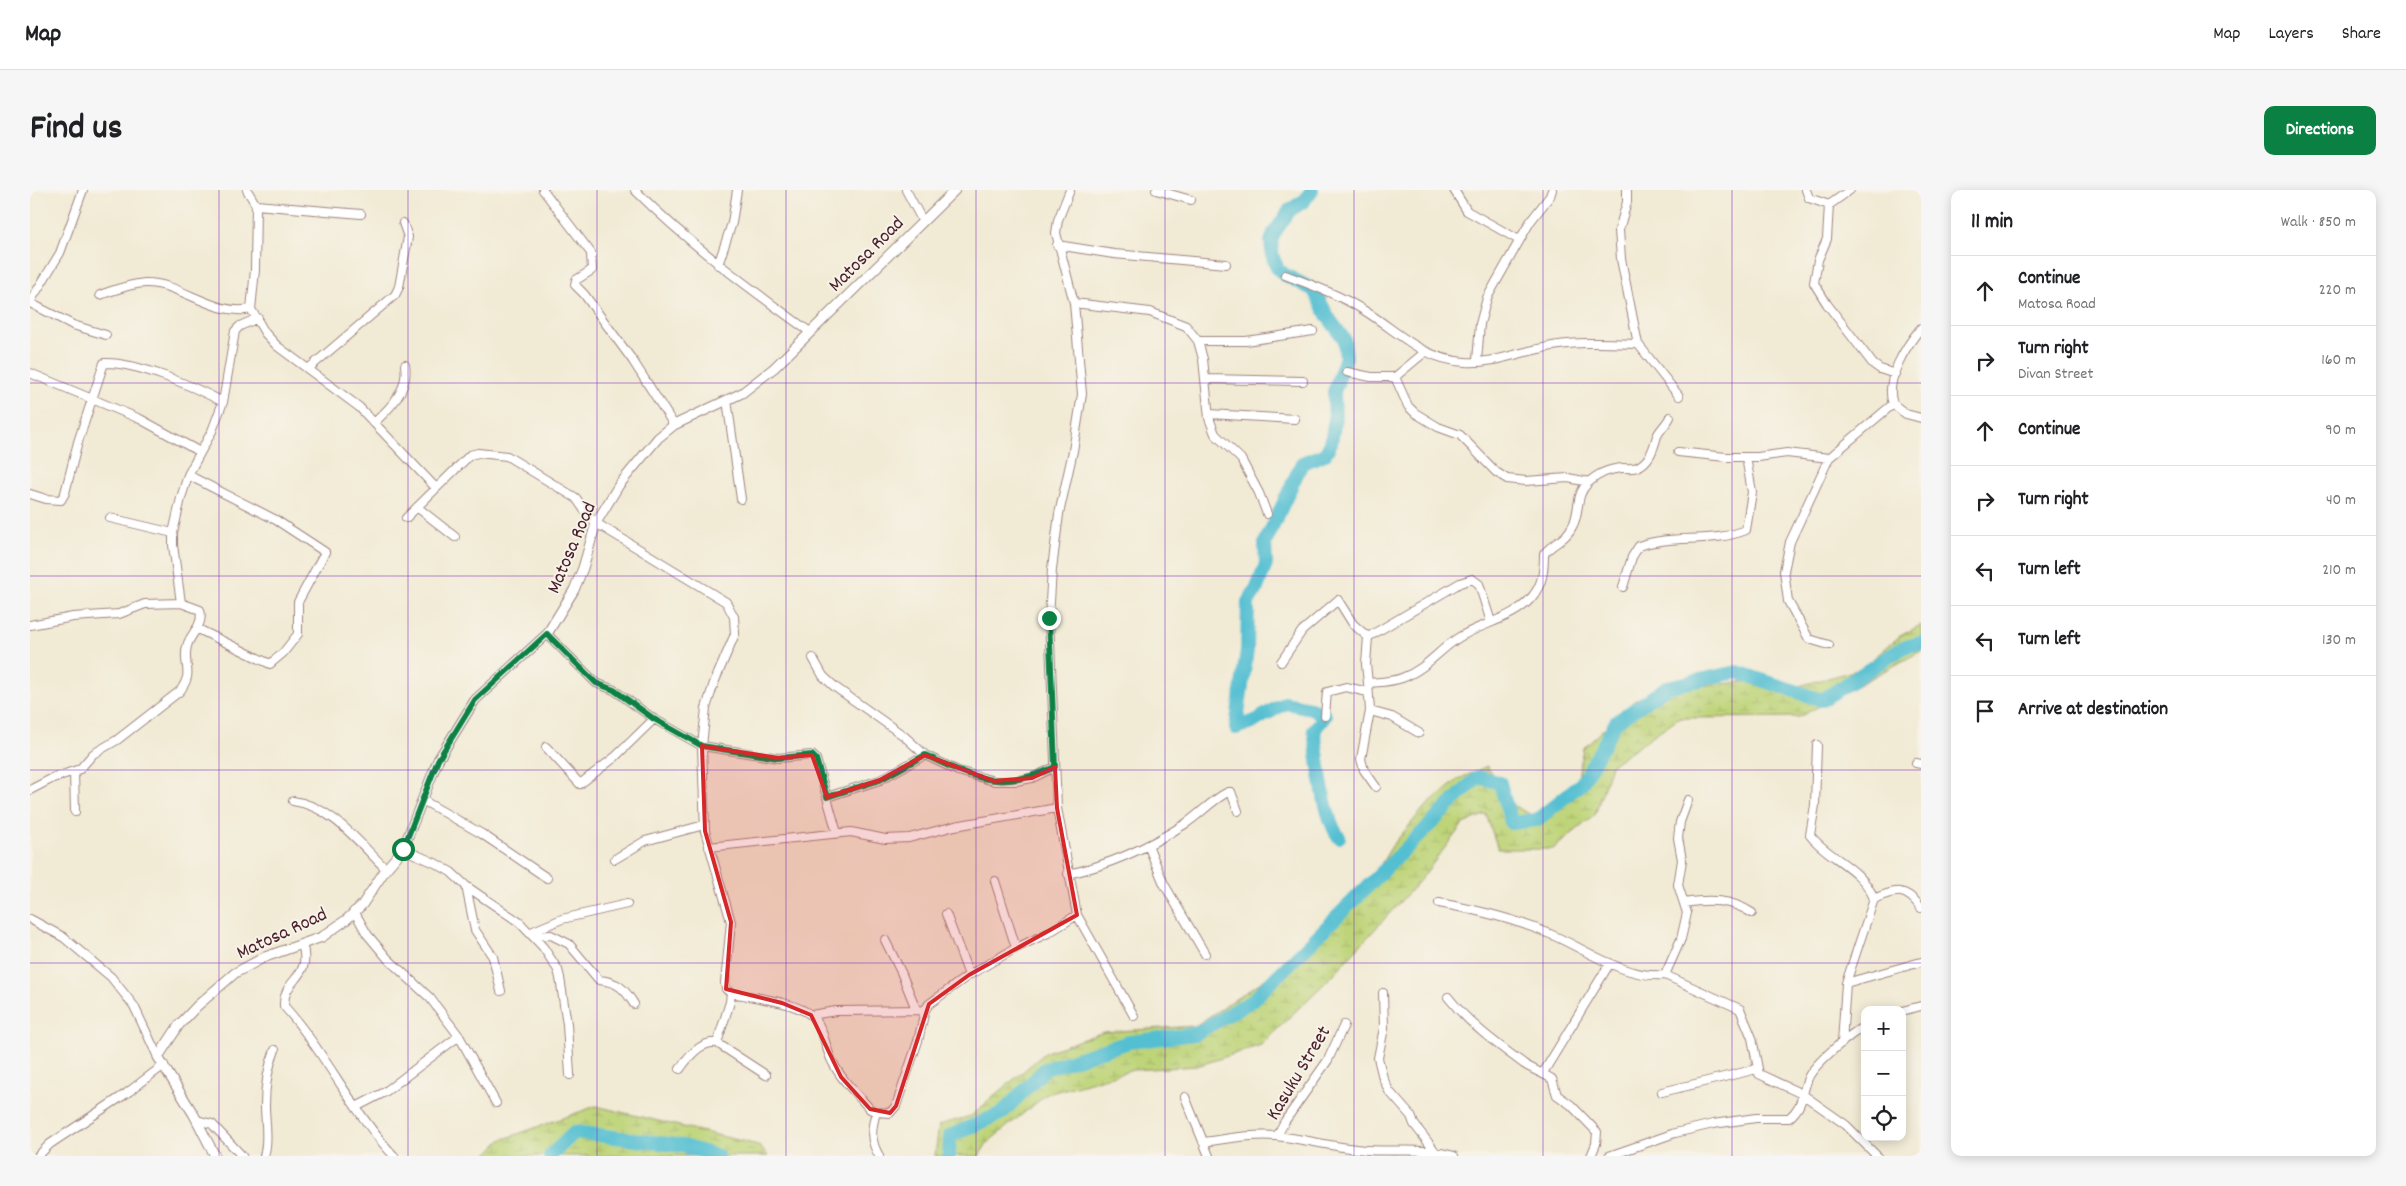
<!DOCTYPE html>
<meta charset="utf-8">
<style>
body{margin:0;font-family:Dekko,sans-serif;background:#f6f6f6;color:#202124}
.controls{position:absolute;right:15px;bottom:15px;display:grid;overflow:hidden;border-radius:10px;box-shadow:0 2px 12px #0003}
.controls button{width:45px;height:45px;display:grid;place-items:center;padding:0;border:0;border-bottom:1px solid #e0e0e0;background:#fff;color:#202124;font:25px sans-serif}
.stop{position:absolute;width:15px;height:15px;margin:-11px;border:4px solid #0b8043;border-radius:50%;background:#fff}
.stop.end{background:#0b8043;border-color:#fff;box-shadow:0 1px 5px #0008}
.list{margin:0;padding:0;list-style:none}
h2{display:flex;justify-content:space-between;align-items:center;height:65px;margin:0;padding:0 20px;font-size:21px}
h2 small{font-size:16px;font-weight:400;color:#757577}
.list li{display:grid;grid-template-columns:32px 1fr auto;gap:15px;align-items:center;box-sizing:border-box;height:70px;padding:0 20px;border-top:1px solid #e0e0e0}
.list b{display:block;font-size:19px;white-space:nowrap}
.list p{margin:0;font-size:16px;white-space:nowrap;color:#757577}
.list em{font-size:16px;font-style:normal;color:#757577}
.icon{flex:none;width:28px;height:28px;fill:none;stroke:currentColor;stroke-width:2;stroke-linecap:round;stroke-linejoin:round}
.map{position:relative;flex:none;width:1891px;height:966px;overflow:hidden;border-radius:10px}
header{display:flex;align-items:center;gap:30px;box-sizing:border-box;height:70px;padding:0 25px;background:#fff;border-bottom:1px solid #e0e0e0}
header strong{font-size:24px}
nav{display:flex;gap:28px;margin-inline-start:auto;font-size:18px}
.intro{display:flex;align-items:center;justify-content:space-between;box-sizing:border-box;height:120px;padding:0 30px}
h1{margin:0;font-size:35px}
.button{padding:12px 22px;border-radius:10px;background:#0b8043;color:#fff;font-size:18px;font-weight:700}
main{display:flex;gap:30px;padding:0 30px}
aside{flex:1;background:#fff;border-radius:10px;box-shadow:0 2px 12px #0003}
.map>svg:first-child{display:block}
</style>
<header>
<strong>Map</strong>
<nav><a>Map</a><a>Layers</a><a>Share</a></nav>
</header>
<div class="intro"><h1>Find us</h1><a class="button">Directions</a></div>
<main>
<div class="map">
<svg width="1891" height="966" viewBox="0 0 1891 966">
<defs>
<pattern id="wetland-marsh" width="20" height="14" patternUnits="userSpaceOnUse" patternTransform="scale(1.25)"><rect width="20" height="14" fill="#bed478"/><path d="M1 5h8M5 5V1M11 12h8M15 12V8" fill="none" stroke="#a5b668"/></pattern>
</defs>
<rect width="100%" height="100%" fill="#f7f3e8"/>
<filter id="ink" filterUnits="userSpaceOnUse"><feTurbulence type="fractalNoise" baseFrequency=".02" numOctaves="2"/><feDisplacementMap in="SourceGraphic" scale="10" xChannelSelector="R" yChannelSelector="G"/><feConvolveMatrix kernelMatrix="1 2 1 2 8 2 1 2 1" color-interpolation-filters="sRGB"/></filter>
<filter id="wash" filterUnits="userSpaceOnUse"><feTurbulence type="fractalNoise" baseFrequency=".0096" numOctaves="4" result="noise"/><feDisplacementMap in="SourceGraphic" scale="20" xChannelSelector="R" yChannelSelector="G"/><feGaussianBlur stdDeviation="1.12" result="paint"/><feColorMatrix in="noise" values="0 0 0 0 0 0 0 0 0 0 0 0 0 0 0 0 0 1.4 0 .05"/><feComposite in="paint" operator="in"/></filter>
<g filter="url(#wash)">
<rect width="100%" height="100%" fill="#f1ead4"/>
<!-- wetland -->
<path fill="url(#wetland-marsh)" stroke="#847a52" d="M1891 435V461L1769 527 1648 528 1581 575 1565 625 1523 659H1468L1456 624 1433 634 1391 689 1301 787 1231 855 1167 876 1103 880 1017 904 957 953 949 966H905L909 935 941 926 1016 862 1074 842 1165 836 1264 770 1334 702 1362 656 1394 618 1429 589 1457 576 1480 614 1510 629 1548 588 1553 558 1606 509 1650 498 1733 490 1769 496 1831 479 1870 446Z
M566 916 728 955 738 966H455L471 950Z"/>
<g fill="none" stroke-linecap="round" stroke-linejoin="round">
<!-- river -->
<path stroke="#55bfd2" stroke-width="14" d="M1282 0 1274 11 1260 20 1244 43 1241 52 1243 68 1248 79 1255 85 1284 100 1298 127 1314 149 1316 167 1304 202 1305 229 1301 253 1295 264 1272 273 1235 353 1236 374 1227 398 1218 412 1217 460 1206 538 1225 531 1255 513 1281 518 1295 526 1284 540C1288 566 1293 628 1309 647
M520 966 545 942 653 956 688 966
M919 966 920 946 972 923 1015 879 1099 852 1165 844 1223 810 1448 587 1470 593 1481 633 1507 630 1552 593 1586 532 1637 497 1707 482 1792 510 1874 457 1891 453"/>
</g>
</g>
<g filter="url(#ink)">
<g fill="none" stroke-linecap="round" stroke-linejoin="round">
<defs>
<path id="minor" d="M217 0 226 15 225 80 221 119 235 143 247 156 329 217 406 298
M513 0 561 63 562 80 546 90 545 95 554 104 603 171 644 235
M605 0C659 54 719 98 780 142
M876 0 892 30
M1126 0 1161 10
M1424 0 1437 21 1489 50
M1597 0V12L1589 40 1591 69 1608 154 1649 206
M1776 0 1779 8 1799 15
M1820 0 1799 15 1797 49 1788 70 1784 93 1797 114 1843 174 1850 179 1865 184
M226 15 331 24
M1027 55 1084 64 1196 74
M688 75 702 33 707 0
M1255 85C1282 95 1310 105 1335 121 1369 142 1391 169 1435 172 1461 174 1487 163 1513 158 1543 151 1577 153 1608 154
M70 105C85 100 99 94 115 93 150 92 184 127 221 119
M0 112 30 63 53 0
M0 113 43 135 76 145
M1044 113 1120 122 1156 136 1168 151 1173 169 1179 228 1185 244 1211 269 1229 303 1237 324
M1168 151H1216L1283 141
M1447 171 1450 134 1457 108 1500 32 1520 6 1522 0
M278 179 365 105 369 97 378 47 373 33
M1317 182 1341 187H1365L1395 162
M0 183 110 229 170 262
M1365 187 1378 216 1385 223 1408 237 1430 245 1466 282 1477 289 1496 291 1538 288 1559 292
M1176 189 1273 191
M697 210 711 309
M1863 214C1854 190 1876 156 1891 138
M1863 214 1876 224 1891 228
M1179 224 1265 229
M344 233C361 217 379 200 375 175
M1648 262 1696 267H1728L1757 263 1799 268
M158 285 246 330 295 362 268 412V444L253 463 240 474 168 439
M0 304 16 309 31 310 35 303 48 252 74 173C107 172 163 196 193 212
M387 317 425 347
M80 328 143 343
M376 328 440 265 448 263 477 266 546 308 557 324 566 333 696 412 704 427 705 444 684 493 676 518 672 556 675 641 701 732 695 793 696 799 701 803
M1593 397 1602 367 1609 356C1643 344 1682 354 1716 340L1722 302 1716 267
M0 435 43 427 89 424 115 414 151 413
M517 444 566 493 584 500 624 529 672 556 748 568 782 565 786 569 807 643
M1338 447 1430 393 1442 389 1449 394 1461 432
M1338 447 1336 474 1338 493
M1799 455 1779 449 1758 411 1754 381 1760 352 1799 268 1863 214
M783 468 793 486 805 497 874 546 895 565 928 581 964 591H986L1002 588 1025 577
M1251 472 1272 441 1308 410 1323 434 1338 447
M1340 521 1331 569 1334 580 1346 597
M1295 526 1297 502 1316 497 1338 502
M1389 543 1362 527 1340 521 1338 493C1349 492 1361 492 1372 488 1395 480 1409 460 1428 448 1451 433 1484 429 1502 407 1513 394 1514 380 1514 364 1524 351 1535 352 1543 335 1550 322 1545 305 1558 293 1567 284 1580 279 1592 278 1597 278 1603 279 1607 277 1620 272 1624 257 1627 246 1630 239 1637 234 1640 227
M1787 555 1785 615 1780 645C1797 668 1833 678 1844 709L1816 793 1812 853
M516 557 550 594 585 567 624 529
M1886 573 1891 574
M44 582 45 622
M0 600 23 588 50 579 63 564 87 550 150 501C165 481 152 476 157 456 161 442 174 436 170 420L151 413 143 355V343L151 308 158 285 182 241 193 212 205 141 210 136 228 128
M797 607 850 590 895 565
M263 611C302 616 329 653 356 679
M394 611 452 644 517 688
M1118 655 1134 694 1175 764
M679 657 821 642 855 649 879 648 925 636 1027 618
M373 659 405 673 421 682 436 696 489 732 513 757 528 780 530 788 537 834 540 885
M585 669 615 651 674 635
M1038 684C1080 675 1119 657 1155 634 1170 624 1182 610 1198 602H1201L1208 621
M965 691 986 758
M436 696 445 740 463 767 471 801
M1844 709C1866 699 1876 697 1891 718
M1409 713C1447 720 1485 729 1520 744 1556 759 1594 789 1635 785L1710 819 1722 848 1729 884 1772 904 1816 935 1847 966
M1654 713C1679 709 1701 709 1722 723
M324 721 337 744 358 769 400 808 429 846 466 913
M916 724 939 785
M1047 725 1104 826
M0 729 33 747 81 787 104 816 128 867
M501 742 532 729 597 714
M505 746 521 745 539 754 569 790C588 792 594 798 604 814
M855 750 871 782 886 819
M272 754C283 789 253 787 254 816 295 862 322 921 364 966
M1635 785 1651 749 1657 723 1648 695 1652 670 1648 648 1650 632 1658 610
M1816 793 1891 772
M1353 803 1354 838 1348 868 1353 888 1359 901 1381 926 1384 934 1404 960
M1418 807C1439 834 1467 854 1494 874 1503 880 1513 883 1522 889L1527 905 1541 915 1567 942 1566 954 1561 966
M1872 821 1891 816
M781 825 806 821 895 820
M687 853 736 885
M650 879C658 868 670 851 687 853L700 812 701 803C722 807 767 812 782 826 794 837 795 858 802 871 811 890 827 904 840 919L846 922
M1513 883 1580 773
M1632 902 1727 879
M1155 907 1179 966
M326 917 355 902 429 846
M167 930 182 934 212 966
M1247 946 1255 931 1298 870 1314 835
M1173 952C1197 949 1221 944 1246 946 1276 949 1306 958 1337 960 1367 962 1395 957 1424 966
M8 966 20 954 97 903 134 875
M234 966C239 950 235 931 235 915 235 896 238 877 245 860
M849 966C840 950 841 940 846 922L860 923 866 916 888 851 895 820 899 814 939 785 986 758 1018 743 1047 725 1027 618 1019 428 1022 379 1029 324 1043 261 1052 204 1044 113 1026 43 1028 30 1040 0
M1579 966 1645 943 1683 934 1726 928H1759C1774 915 1771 905 1778 888 1785 873 1820 844 1835 836"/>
<path id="tertiary" d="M185 966 164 925 128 867 149 835 167 816 205 783 235 767 292 747 316 730 332 715 356 679 373 659 408 570 445 510 517 444 544 400 553 378 566 333 589 295 628 248 644 235 712 203 744 178 925 0"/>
</defs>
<!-- minor casing -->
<use href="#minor" stroke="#9e8480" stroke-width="10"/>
<!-- tertiary casing -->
<use href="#tertiary" stroke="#9e8480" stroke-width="11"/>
<!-- minor -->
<use href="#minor" stroke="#fff" stroke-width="8"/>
<!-- tertiary -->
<use href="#tertiary" stroke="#fff" stroke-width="9"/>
</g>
</g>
<g fill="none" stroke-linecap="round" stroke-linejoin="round" filter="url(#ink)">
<!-- route -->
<path stroke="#0b8043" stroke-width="6" d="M373 659 408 570 445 510 517 444 566 493 584 500 624 529 672 556 748 568 782 565 786 569 797 607 850 590 895 565C945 589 972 602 1025 577L1019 428"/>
</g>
<!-- marked area -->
<path fill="#d62828" fill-opacity="0.2" stroke="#d62828" stroke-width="4" stroke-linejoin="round" d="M672 556 748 568 782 565 797 607 850 590 895 565 964 591 1002 588 1025 577 1027 618 1047 725 939 785 899 814 866 916 860 923 840 919 811 887 781 825 752 813 696 799 701 732 675 641Z"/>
<!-- grid -->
<path fill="none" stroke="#7b2cbf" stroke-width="1" stroke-opacity="0.55" d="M189 0V966M378 0V966M567 0V966M756 0V966M946 0V966M1135 0V966M1324 0V966M1513 0V966M1702 0V966M0 193H1891M0 386H1891M0 580H1891M0 773H1891"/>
<g text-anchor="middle" stroke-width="4" stroke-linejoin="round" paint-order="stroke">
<!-- street labels -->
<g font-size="20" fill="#4a1f2b" stroke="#f7f3e8">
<text transform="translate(835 63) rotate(-45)" y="7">Matosa Road</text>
<text transform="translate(540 357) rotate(-67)" y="7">Matosa Road</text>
<text transform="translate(251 742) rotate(-25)" y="7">Matosa Road</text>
<text transform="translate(1267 882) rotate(-59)" y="7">Kasuku Street</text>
</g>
</g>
</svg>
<div class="controls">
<button>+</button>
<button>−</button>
<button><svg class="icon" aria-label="locate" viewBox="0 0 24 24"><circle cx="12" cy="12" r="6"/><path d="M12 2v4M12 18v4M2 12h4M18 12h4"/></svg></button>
</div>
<div class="stop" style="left:373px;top:659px"></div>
<div class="stop end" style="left:1019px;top:428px"></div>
</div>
<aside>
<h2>11 min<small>Walk · 850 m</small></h2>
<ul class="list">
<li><svg class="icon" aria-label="ahead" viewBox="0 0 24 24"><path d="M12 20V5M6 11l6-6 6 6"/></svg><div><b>Continue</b><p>Matosa Road</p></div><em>220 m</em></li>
<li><svg class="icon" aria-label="right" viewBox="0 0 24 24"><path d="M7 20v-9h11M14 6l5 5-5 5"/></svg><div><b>Turn right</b><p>Divan Street</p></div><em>160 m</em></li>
<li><svg class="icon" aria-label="ahead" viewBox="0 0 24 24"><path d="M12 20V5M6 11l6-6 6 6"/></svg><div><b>Continue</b></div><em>90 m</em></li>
<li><svg class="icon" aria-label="right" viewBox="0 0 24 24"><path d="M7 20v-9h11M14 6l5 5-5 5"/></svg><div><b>Turn right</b></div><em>40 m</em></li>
<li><svg class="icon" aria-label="left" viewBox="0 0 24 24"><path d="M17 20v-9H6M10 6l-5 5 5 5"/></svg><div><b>Turn left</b></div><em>210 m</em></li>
<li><svg class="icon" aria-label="left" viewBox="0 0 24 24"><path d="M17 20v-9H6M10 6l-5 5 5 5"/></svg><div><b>Turn left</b></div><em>130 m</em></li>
<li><svg class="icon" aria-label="arrive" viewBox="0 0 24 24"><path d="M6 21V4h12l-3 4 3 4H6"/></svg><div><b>Arrive at destination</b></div></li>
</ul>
</aside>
</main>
